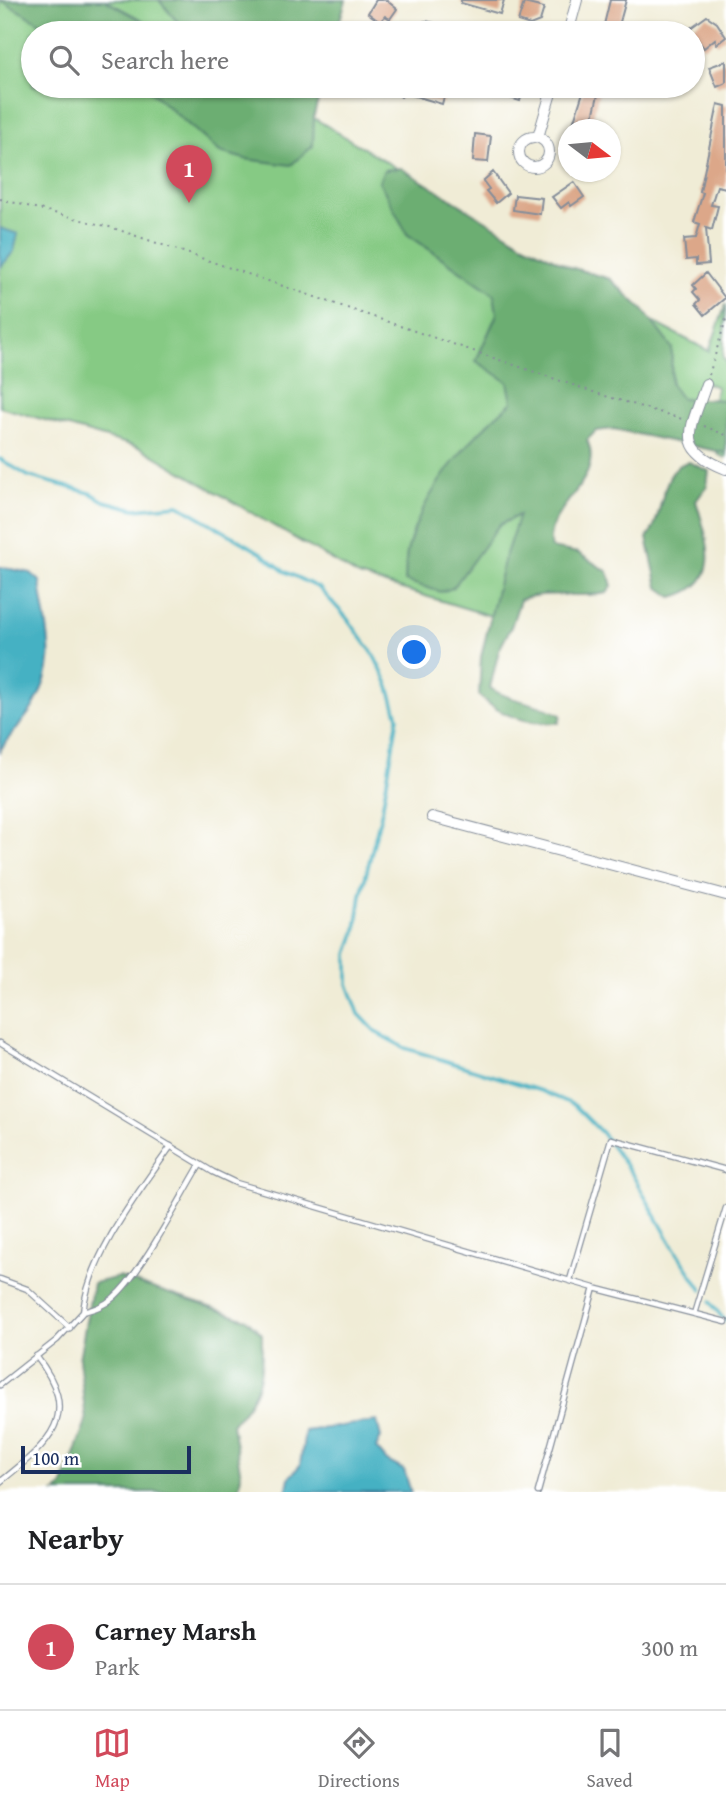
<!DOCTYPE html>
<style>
body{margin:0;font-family:"Gentium Book Plus",serif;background:#f2f2f2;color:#202124}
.compass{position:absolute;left:558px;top:119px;width:63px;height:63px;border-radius:50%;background:#fff;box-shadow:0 2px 5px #0004;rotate:106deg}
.scale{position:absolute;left:21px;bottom:18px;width:170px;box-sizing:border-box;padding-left:7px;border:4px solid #1b2f5e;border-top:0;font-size:19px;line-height:24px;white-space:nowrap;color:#1b2f5e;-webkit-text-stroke:5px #fff;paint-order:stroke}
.you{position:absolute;left:415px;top:653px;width:24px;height:24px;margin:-18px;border:5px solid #fff;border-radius:50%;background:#1a73e8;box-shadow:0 0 0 10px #1a73e833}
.badge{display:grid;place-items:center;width:46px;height:46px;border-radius:50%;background:#d1495b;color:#fff;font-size:23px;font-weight:700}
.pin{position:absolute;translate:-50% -58px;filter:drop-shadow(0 2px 4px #0008)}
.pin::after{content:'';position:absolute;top:37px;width:24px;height:21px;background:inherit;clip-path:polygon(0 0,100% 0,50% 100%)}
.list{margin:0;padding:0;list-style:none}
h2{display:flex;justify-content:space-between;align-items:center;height:91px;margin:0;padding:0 28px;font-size:30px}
h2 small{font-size:23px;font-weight:400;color:#757577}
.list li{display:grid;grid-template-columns:46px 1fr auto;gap:21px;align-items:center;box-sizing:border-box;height:126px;padding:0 28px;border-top:2px solid #e0e0e0}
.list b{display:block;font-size:26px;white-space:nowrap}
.list p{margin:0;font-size:23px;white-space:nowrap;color:#757577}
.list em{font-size:23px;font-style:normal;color:#757577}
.icon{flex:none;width:38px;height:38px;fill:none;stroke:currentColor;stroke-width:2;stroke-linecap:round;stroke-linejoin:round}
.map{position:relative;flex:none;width:726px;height:1492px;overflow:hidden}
.search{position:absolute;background:#fff;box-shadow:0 2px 5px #0004;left:21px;right:21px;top:21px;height:77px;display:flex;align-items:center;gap:18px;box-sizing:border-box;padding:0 24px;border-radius:38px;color:#757577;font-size:26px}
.sheet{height:217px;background:#fff}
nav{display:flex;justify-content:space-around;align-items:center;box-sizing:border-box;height:98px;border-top:2px solid #e0e0e0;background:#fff;font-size:19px;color:#757577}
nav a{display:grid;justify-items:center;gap:4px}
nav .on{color:#d1495b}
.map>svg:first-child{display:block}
</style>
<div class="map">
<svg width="726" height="1492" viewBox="0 0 726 1492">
<rect width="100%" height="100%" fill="#fff"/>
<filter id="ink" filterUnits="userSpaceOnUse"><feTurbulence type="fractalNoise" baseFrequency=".0143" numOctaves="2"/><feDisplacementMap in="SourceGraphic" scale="14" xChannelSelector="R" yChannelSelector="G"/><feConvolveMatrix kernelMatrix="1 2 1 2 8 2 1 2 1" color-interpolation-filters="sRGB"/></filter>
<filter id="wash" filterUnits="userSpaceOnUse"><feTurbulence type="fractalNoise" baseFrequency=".00686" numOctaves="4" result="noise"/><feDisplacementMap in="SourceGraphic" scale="28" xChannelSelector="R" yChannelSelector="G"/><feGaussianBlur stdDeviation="1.57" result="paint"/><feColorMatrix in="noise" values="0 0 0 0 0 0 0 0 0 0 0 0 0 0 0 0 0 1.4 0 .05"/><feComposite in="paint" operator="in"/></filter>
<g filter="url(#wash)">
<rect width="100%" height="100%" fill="#f0ecd6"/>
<!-- green -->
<path fill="#86ca84" stroke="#507c71" stroke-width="2" d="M0 0H159L187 33H33V86H261L634 312 709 351 726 304 723 358 726 360V458L719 455 705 433 717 387 701 381 681 441 569 413 501 619 359 576 141 448 0 407Z"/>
<!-- forest -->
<path fill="#6cae72" stroke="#446e68" stroke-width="2" d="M0 0H105L166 33H58Z
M159 0H346L336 33H187Z
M144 86H322L314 115 313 146 291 165 245 159 220 152Z
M401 168 522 243 570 267 610 279 643 310 672 348 671 384 681 398 726 400V453L613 429 596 431 587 440C607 484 541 507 551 548L578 553 608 572 612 586 607 593C578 599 548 589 520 600L511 627 499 650 490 688C511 702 538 702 561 715L559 723C528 724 502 717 479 696L481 657 504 560 519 515 499 525 453 588 441 592 405 581C406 570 405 558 408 548 423 491 468 439 512 402L508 382 476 361 497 314 494 294 407 234 379 181 384 170Z
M689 462 709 471 707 486 696 501C707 539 726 584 672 597L658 587 647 538C665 517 659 466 689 462Z
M119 1277 246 1319 262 1334C262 1377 262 1392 232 1424L241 1475 238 1492H55L62 1487 86 1421 79 1359 93 1283Z"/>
<!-- water -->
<path fill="#45b1c3" stroke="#307090" stroke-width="2" d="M0 228 18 234 14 251 0 268Z
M0 567 31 573 40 581C45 632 62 657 33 707 23 723 9 735 0 751Z
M377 1421 381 1437 376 1448 387 1461 404 1470 411 1492H286L289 1478 300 1465 305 1431Z"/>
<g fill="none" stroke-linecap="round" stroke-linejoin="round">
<!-- stream -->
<path stroke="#45b1c3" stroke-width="3.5" d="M0 459 28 476 90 493 104 501 135 509 179 505 261 553 284 571 319 588 346 617 372 652 388 684 398 717 382 810 361 895 356 930 348 954V984L359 1014 377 1033 405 1048 541 1091 574 1105 602 1133 632 1174 674 1248 702 1290
M710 1302 725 1321"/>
</g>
<g id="blocks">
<!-- building -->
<path fill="#dca789" d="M376 0H386L397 9 390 19 385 16 380 22 368 13Z
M461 0H504L500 14 461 3Z
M610 0H626L620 22 638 33H602Z
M524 3 544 8 540 21 530 25 518 21Z
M707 16 717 23 726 37 717 44 715 39 704 48 689 29Z
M726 61V83L717 87 709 67Z
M388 86H433L446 90 442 104 405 93 401 97Z
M502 86H524L520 101 500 95Z
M585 86H600L590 130H571Z
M718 104 726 106V188L717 186 711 205 718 206 712 230 706 228 709 264 696 265V259L686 260 684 239 696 238 700 224 694 222 703 193 700 192Z
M475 134 491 136 488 162 473 161Z
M493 172 508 193 496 203 486 191 489 189 483 181Z
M574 182 584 197 571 206 569 202 561 208 552 197Z
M515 195 542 198 540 214 513 210Z
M706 273 725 298 705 315 696 304 700 300 693 292 696 289 693 285Z"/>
</g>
</g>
<g filter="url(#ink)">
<use href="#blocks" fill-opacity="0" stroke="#868e9a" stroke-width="2"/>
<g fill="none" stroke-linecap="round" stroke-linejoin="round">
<defs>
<path id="lane" d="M0 1043 213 1172 236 1183 594 1288 538 1492
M171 1146C139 1192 89 1255 83 1312 94 1309 104 1306 113 1298 142 1273 179 1200 200 1165
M0 1279 27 1289 70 1328
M570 1280 611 1139 726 1170
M594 1288 726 1322
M694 1314 726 1208
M0 1385 57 1340 83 1312
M0 1482C50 1442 83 1416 36 1356"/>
<path id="street" d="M413 33 426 26 455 33
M568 33 577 0
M519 152a15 15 0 1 1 30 0a15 15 0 1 1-30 0Z
M538 137 553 86
M706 384C692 428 673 448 726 469
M432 817 726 895"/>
</defs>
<!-- lane casing -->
<use href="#lane" stroke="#868e9a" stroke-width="7"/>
<!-- street casing -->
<use href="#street" stroke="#868e9a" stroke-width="12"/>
<!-- path -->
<path stroke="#868e9a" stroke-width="2" stroke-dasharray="2 5" stroke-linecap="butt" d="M0 199 113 228 602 395 682 419
M709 375 726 319
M704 426 726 435"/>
<!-- lane -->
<use href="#lane" stroke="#fff" stroke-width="4.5"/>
<!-- street -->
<use href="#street" stroke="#fff" stroke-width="10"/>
</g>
</g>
</svg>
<svg class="compass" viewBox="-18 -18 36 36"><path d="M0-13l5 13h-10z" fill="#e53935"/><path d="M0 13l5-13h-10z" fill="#757577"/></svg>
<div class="scale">100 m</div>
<div class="you"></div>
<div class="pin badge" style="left:189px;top:203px">1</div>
<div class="search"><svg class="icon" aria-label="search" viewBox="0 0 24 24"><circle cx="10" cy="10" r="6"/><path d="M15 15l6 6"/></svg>Search here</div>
</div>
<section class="sheet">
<h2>Nearby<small></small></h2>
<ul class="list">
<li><span class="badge">1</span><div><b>Carney Marsh</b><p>Park</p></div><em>300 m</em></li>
</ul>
</section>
<nav>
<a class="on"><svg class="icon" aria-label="map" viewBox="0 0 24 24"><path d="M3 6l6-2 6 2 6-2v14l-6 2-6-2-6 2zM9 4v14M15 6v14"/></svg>Map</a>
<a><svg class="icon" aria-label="directions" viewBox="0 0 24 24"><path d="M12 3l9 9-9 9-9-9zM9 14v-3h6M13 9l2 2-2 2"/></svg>Directions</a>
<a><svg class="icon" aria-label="saved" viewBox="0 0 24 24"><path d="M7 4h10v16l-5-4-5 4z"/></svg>Saved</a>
</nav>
